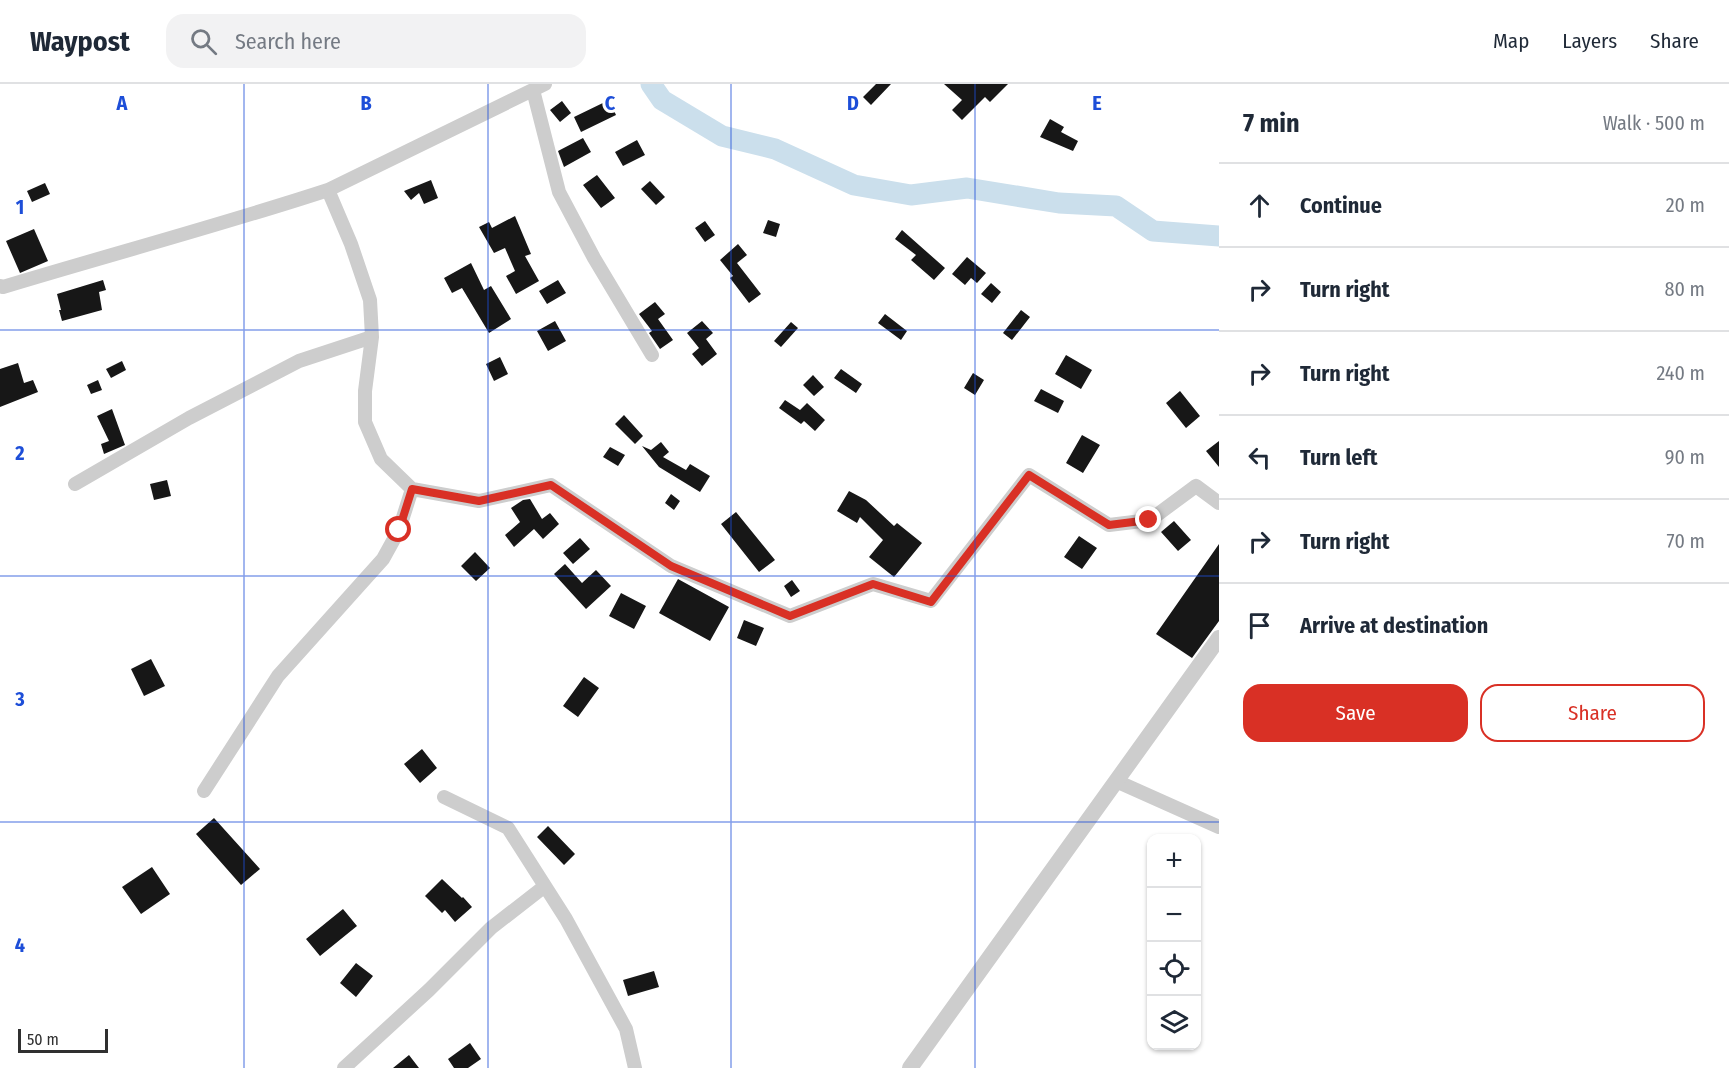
<!DOCTYPE html>
<meta charset="utf-8">
<style>
body{margin:0;font-family:"Fira Sans Condensed",sans-serif;background:#f2f2f3;color:#1f2937}
.controls{position:absolute;right:18px;bottom:18px;display:grid;overflow:hidden;border-radius:12px;box-shadow:0 2px 4px #0004}
.controls button{width:54px;height:54px;display:grid;place-items:center;padding:0;border:0;border-bottom:2px solid #e0e1e3;background:#fff;color:#1f2937;font:30px sans-serif}
.scale{position:absolute;left:18px;bottom:15px;width:90px;box-sizing:border-box;padding-left:6px;border:3px solid #303030;border-top:0;font-size:16px;line-height:21px;white-space:nowrap;color:#303030;-webkit-text-stroke:4px #fff;paint-order:stroke}
.stop{position:absolute;width:18px;height:18px;margin:-14px;border:4px solid #d93025;border-radius:50%;background:#fff}
.stop.end{background:#d93025;border-color:#fff;box-shadow:0 2px 6px #0008}
.list{margin:0;padding:0;list-style:none}
h2{display:flex;justify-content:space-between;align-items:center;height:78px;margin:0;padding:0 24px;font-size:26px}
h2 small{font-size:20px;font-weight:400;color:#747a83}
.list li{display:grid;grid-template-columns:39px 1fr auto;gap:18px;align-items:center;box-sizing:border-box;height:84px;padding:0 24px;border-top:2px solid #e0e1e3}
.list b{display:block;font-size:22px;white-space:nowrap}
.list em{font-size:20px;font-style:normal;color:#747a83}
.actions{display:flex;gap:12px;padding:18px 24px}
.actions a{flex:1;padding:14px 0;border:2px solid #d93025;border-radius:18px;text-align:center;font-size:21px;color:#d93025}
.actions .main{background:#d93025;color:#fff}
.icon{flex:none;width:33px;height:33px;fill:none;stroke:currentColor;stroke-width:2;stroke-linecap:round;stroke-linejoin:round}
.map{position:relative;flex:none;width:1219px;height:984px;overflow:hidden}
header{display:flex;align-items:center;gap:36px;box-sizing:border-box;height:84px;padding:0 30px;background:#fff;border-bottom:2px solid #e0e1e3}
header strong{font-size:28px}
nav{display:flex;gap:33px;margin-inline-start:auto;font-size:21px}
.search{width:420px;height:54px;background:#f2f2f3;display:flex;align-items:center;gap:15px;box-sizing:border-box;padding:0 21px;border-radius:18px;color:#747a83;font-size:22px}
main{display:flex}
aside{flex:1;background:#fff}
.map>svg:first-child{display:block}
</style>
<header>
<strong>Waypost</strong>
<div class="search"><svg class="icon" aria-label="search" viewBox="0 0 24 24"><circle cx="10" cy="10" r="6"/><path d="M15 15l6 6"/></svg>Search here</div>
<nav><a>Map</a><a>Layers</a><a>Share</a></nav>
</header>
<main>
<div class="map">
<svg width="1219" height="984" viewBox="0 0 1219 984">
<rect width="100%" height="100%" fill="#fff"/>
<g fill="none" stroke-linecap="round" stroke-linejoin="round">
<!-- river -->
<path stroke="#cbdfec" stroke-width="21" d="M651 0 662 16 722 52 775 65 854 101 911 111 967 104 1059 119 1116 122 1153 147 1219 152"/>
</g>
<!-- building -->
<path fill="#171717" d="M876 0H891L871 21 863 13Z
M944 0H1008L990 18 985 13 962 36 952 26 962 16Z
M609 16 616 31 581 48 574 33Z
M562 17 571 29 560 38 550 26Z
M1050 35 1064 43 1061 48 1078 57 1073 67 1040 53Z
M583 54 591 68 564 83 558 67Z
M637 56 645 71 623 82 615 68Z
M597 91 615 114 601 124 583 101Z
M431 96 438 114 424 120 419 109 411 116 404 107Z
M650 97 665 113 656 121 641 105Z
M45 99 50 110 32 118 27 107Z
M515 132 531 170 525 172 539 197 516 210 506 192 515 187 505 164 494 169 479 143 489 138 492 144Z
M768 136 780 140 776 153 763 149Z
M705 137 715 151 705 158 695 144Z
M34 145 48 177 20 189 6 157Z
M902 146 945 184 934 196 911 176 916 171 895 155Z
M738 160 747 171 737 179 761 210 749 219 730 194 733 192 720 176Z
M967 173 986 189 977 199 971 194 965 201 952 190Z
M471 179 484 206 491 202 511 235 489 249 462 204 452 209 444 194Z
M103 196 106 206 99 208 102 226 62 237 59 226H61L57 210Z
M558 196 566 209 547 220 539 207Z
M991 199 1001 208 992 219 981 210Z
M655 218 665 230 658 235 673 256 660 265 649 249 652 247 639 230Z
M1021 226 1030 233 1012 256 1003 249Z
M885 230 907 247 901 256 878 239Z
M555 237 566 257 548 267 537 247Z
M702 237 713 249 706 255 717 270 702 282 692 270 699 264 687 249Z
M791 238 798 244 781 263 774 257Z
M1066 271 1092 286 1081 305 1055 290Z
M500 273 508 290 494 297 486 280Z
M122 277 126 286 111 294 106 285Z
M18 279 24 299 33 296 38 308 0 323V285Z
M841 285 862 300 856 309 834 294Z
M973 289 984 296 975 311 964 304Z
M813 291 824 303 814 312 803 301Z
M98 296 102 306 91 310 87 301Z
M1041 305 1064 317 1058 329 1034 317Z
M1180 307 1200 332 1186 344 1166 319Z
M785 316 800 326 807 319 825 336 815 347 804 337 801 340 779 324Z
M112 325 125 361 104 370 101 360 109 357 97 332Z
M624 331 643 352 635 360 615 340Z
M1082 351 1100 361 1083 389 1066 379Z
M1219 357V383L1206 367Z
M661 358 669 368 663 373 686 386 690 380 710 392 700 408 659 383 642 362 651 366Z
M610 363 625 371 618 382 603 373Z
M167 396 171 412 154 416 150 400Z
M849 407 866 416 894 442 897 439 922 459 894 493 869 473 883 456 860 433 857 439 837 427Z
M671 410 680 417 674 426 665 419Z
M530 415 542 435 550 429 559 440 543 455 534 445 514 463 505 451 520 438 511 424 523 416Z
M736 428 775 476 759 488 721 440Z
M1174 437 1191 456 1178 467 1161 448Z
M1079 452 1097 464 1082 485 1064 473Z
M580 454 590 465 573 480 563 469Z
M1219 460V537L1192 574 1156 550Z
M475 468 490 484 476 497 461 482Z
M565 480 582 499 596 486 611 502 586 525 554 490Z
M678 495 729 523 710 557 659 529Z
M792 496 800 507 791 513 784 502Z
M621 509 646 522 634 545 609 532Z
M744 536 764 544 756 562 737 554Z
M151 575 165 602 144 612 131 585Z
M584 593 599 604 578 633 563 622Z
M422 665 437 684 420 699 404 680Z
M214 734 260 785 241 801 196 750Z
M548 742 575 770 564 781 537 753Z
M152 783 170 810 141 830 122 803Z
M442 795 462 814 463 813 472 823 455 838 445 826 442 829 425 812Z
M343 825 357 842 320 872 306 855Z
M356 879 373 892 356 913 340 899Z
M654 887 659 903 628 912 623 896Z
M470 959 481 975 468 984H454L448 975Z
M409 971 419 984H393Z"/>
<g fill="none" stroke-linecap="round" stroke-linejoin="round">
<!-- minor -->
<path stroke="#cdcdcd" stroke-width="14" d="M533 6 559 108 594 174 652 271
M0 202 3 203C112 170 221 141 328 106
M75 400 189 334 299 277 372 253
M412 405 479 417 551 401 671 482 790 532 873 500 931 517 1029 391 1109 441 1150 436 1196 402 1219 419
M1116 697 1219 743
M204 707 278 592 383 475 399 446 412 405 381 375 365 338V307L372 253 370 216 351 160 328 106 545 0
M444 713 508 744 566 835 626 945 635 984
M344 984 429 906 491 844 545 802"/>
<!-- tertiary -->
<path stroke="#cdcdcd" stroke-width="16" d="M910 984 1219 554"/>
</g>
<g fill="none" stroke-linecap="round" stroke-linejoin="round">
<!-- route -->
<path stroke="#d93025" stroke-width="8" d="M399 446 412 405 479 417 551 401 671 482 790 532 873 500 931 518 1029 391 1109 441 1149 436"/>
</g>
<!-- grid -->
<path fill="none" stroke="#1d4ed8" stroke-width="1.5" stroke-opacity="0.55" d="M244 0V984M488 0V984M731 0V984M975 0V984M0 246H1219M0 492H1219M0 738H1219"/>
<g font-size="20" text-anchor="middle" font-weight="bold" fill="#1d4ed8" stroke="#fff" stroke-width="6" stroke-linejoin="round" paint-order="stroke">
<text x="122" y="26">A</text>
<text x="366" y="26">B</text>
<text x="610" y="26">C</text>
<text x="853" y="26">D</text>
<text x="1097" y="26">E</text>
<text x="20" y="130">1</text>
<text x="20" y="376">2</text>
<text x="20" y="622">3</text>
<text x="20" y="868">4</text>
</g>
</svg>
<div class="controls">
<button>+</button>
<button>−</button>
<button><svg class="icon" aria-label="locate" viewBox="0 0 24 24"><circle cx="12" cy="12" r="6"/><path d="M12 2v4M12 18v4M2 12h4M18 12h4"/></svg></button>
<button><svg class="icon" aria-label="layers" viewBox="0 0 24 24"><path d="M12 4l9 5-9 5-9-5zM3 14l9 5 9-5"/></svg></button>
</div>
<div class="scale">50 m</div>
<div class="stop" style="left:399px;top:446px"></div>
<div class="stop end" style="left:1149px;top:436px"></div>
</div>
<aside>
<h2>7 min<small>Walk · 500 m</small></h2>
<ul class="list">
<li><svg class="icon" aria-label="ahead" viewBox="0 0 24 24"><path d="M12 20V5M6 11l6-6 6 6"/></svg><div><b>Continue</b></div><em>20 m</em></li>
<li><svg class="icon" aria-label="right" viewBox="0 0 24 24"><path d="M7 20v-9h11M14 6l5 5-5 5"/></svg><div><b>Turn right</b></div><em>80 m</em></li>
<li><svg class="icon" aria-label="right" viewBox="0 0 24 24"><path d="M7 20v-9h11M14 6l5 5-5 5"/></svg><div><b>Turn right</b></div><em>240 m</em></li>
<li><svg class="icon" aria-label="left" viewBox="0 0 24 24"><path d="M17 20v-9H6M10 6l-5 5 5 5"/></svg><div><b>Turn left</b></div><em>90 m</em></li>
<li><svg class="icon" aria-label="right" viewBox="0 0 24 24"><path d="M7 20v-9h11M14 6l5 5-5 5"/></svg><div><b>Turn right</b></div><em>70 m</em></li>
<li><svg class="icon" aria-label="arrive" viewBox="0 0 24 24"><path d="M6 21V4h12l-3 4 3 4H6"/></svg><div><b>Arrive at destination</b></div></li>
</ul>
<div class="actions"><a class="main">Save</a><a>Share</a></div>
</aside>
</main>
